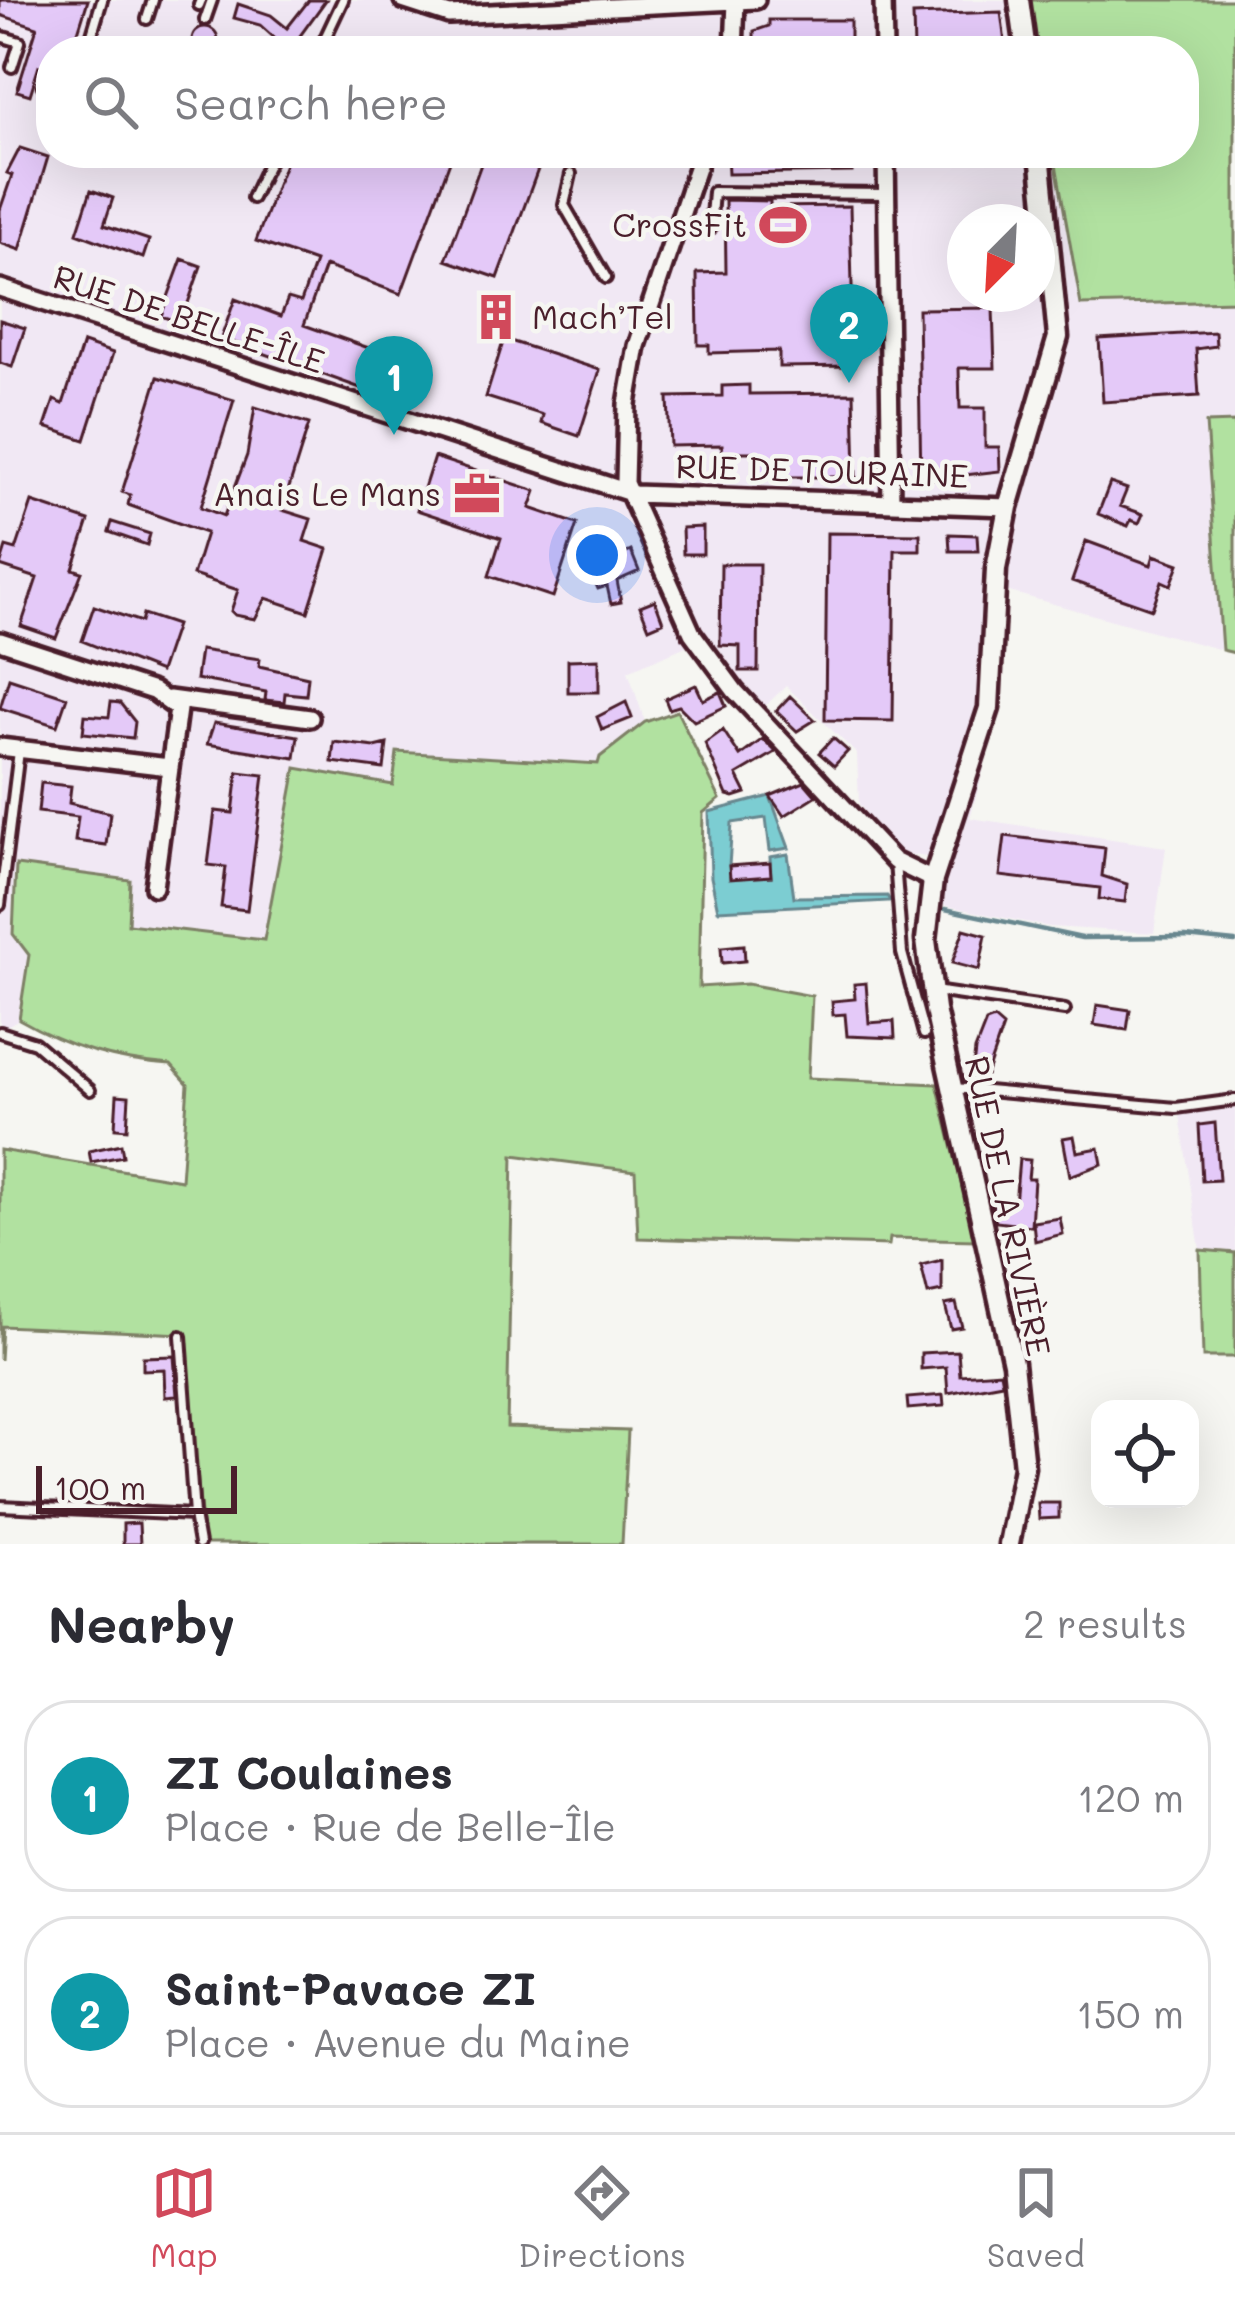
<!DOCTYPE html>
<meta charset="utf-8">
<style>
body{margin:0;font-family:Mali,sans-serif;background:#f7f7f7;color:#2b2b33}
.controls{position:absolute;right:36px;bottom:36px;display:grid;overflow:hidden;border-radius:24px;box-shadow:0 12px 48px #0002}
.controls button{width:108px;height:108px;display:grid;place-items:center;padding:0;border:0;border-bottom:3px solid #e1e1e2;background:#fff;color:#2b2b33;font:60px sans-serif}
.compass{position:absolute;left:947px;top:204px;width:108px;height:108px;border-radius:50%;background:#fff;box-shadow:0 12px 48px #0002;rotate:204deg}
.scale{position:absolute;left:36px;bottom:30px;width:201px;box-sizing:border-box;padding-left:12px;border:6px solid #4a1f2b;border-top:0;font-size:33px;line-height:42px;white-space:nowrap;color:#4a1f2b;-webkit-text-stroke:9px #f6f6f2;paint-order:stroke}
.you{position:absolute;left:597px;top:555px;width:42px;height:42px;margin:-30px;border:9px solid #fff;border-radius:50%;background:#1a73e8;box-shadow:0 0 0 18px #1a73e833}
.badge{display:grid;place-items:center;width:78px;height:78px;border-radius:50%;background:#d1495b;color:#fff;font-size:39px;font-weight:700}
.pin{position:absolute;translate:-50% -99px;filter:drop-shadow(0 3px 6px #0008)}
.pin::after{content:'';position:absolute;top:63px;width:42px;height:36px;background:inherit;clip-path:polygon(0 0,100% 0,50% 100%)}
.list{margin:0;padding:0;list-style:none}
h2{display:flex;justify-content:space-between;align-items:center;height:156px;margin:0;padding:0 48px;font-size:51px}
h2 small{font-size:39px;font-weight:400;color:#7c7c81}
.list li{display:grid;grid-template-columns:78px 1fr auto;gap:36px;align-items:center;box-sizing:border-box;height:192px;margin:0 24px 24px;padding:0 24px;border:3px solid #e1e1e2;border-radius:48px}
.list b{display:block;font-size:45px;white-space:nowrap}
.list p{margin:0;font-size:39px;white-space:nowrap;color:#7c7c81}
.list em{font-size:39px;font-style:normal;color:#7c7c81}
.icon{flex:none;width:66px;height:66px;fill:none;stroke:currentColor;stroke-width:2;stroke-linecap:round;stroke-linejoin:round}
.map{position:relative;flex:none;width:1235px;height:1544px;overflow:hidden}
.search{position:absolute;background:#fff;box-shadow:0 12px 48px #0002;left:36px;right:36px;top:36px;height:132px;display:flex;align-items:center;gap:30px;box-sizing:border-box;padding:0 42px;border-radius:48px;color:#7c7c81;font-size:45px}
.sheet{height:588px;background:#fff}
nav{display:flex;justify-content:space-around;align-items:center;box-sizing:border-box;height:168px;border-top:3px solid #e1e1e2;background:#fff;font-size:33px;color:#7c7c81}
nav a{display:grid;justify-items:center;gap:6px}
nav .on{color:#d1495b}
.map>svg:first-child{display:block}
</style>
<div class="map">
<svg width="1235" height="1544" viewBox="0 0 1235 1544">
<rect width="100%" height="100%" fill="#f6f6f2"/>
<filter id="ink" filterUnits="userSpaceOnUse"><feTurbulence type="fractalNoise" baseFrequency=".00833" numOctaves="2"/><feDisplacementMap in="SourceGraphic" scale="24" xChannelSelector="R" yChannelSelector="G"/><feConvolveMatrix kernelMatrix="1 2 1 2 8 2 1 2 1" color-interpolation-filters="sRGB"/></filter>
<g filter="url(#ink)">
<!-- built -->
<path fill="#f1e8f4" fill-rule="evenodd" d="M0 0H418L440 11 652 0H1026L1035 51H51V153H1054L1081 305 1235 301V422L1206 424 1222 650 1006 591 1000 711 970 818 1166 847 1154 933 1050 927 942 905 945 860 895 852 859 804 857 754 786 686 763 708 705 638 628 671 645 722 600 757 599 764 398 752 394 785 270 926 265 940 127 924 29 954 19 1019 0 1030ZM965 222H1037V294H965Z
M1235 1108V1253L1200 1250 1180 1115Z"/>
<!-- green -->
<path fill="#b1e1a0" stroke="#7e8066" stroke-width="3" d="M1026 0H1235V301L1081 305 1054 153H1184V51H1035Z
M1235 422V653L1222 650 1206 423Z
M677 711 720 799 703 813 699 987 747 984 812 996 808 1078 937 1084 975 1240 890 1238 889 1245 638 1238 635 1171 513 1155 507 1427 628 1431 622 1544H204L183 1334 2 1326 0 1360V1150L181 1180 188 1084 171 1065C114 1061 68 1047 19 1019L29 955 13 934 16 865 130 880 128 924 264 940 296 768 393 785 397 752 598 764 600 757 645 722Z
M1200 1250 1235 1253V1357H1203Z"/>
<!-- water -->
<path fill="#7bcdd2" stroke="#67878f" stroke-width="3" d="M770 796 789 848 770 851 766 818 732 823 729 866 771 876 770 857 788 854 794 897 887 896 890 901 718 910 711 877 709 812Z"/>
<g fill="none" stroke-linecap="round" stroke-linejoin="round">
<!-- stream -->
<path stroke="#67878f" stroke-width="4.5" d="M945 909 1082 938 1186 937 1235 942"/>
</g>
<!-- building -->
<path fill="#e4c9f8" stroke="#4a1f2b" stroke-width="3" d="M0 0H88L72 51H51V70L39 66 30 95 17 91 37 27 0 15Z
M309 0H326L289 51 260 25 234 18 238 4 271 15 287 28Z
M1001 12 1006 51H914L913 15Z
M769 20H850V51H754V31L769 26Z
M192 40a13 13 0 1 1 26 0a13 13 0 1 1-26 0Z
M20 148 48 157 20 250 0 243V210L12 175 7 173Z
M289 153H453L401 294 325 266 304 325 380 352 366 390 221 338 235 299 281 316 288 298 301 302 315 262 256 241Z
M485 153H544L498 278 446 260Z
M727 153H852V172L728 174Z
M91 190 113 198 104 225 149 240 143 258 77 233Z
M725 200 770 201V207L850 206 854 366 779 367V351L709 353V345H698L697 273 726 272Z
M182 259 201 266 181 323 161 316Z
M993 308 995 368H959L960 408H985V447H999L1000 471 921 480 918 309Z
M0 320 25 328 12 367 0 363Z
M1215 332 1216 346 1196 349 1199 396 1103 402 1099 339Z
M504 339 600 370 579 436 541 423 543 415 486 397Z
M83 343 113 353 85 440 45 427 54 400 63 404Z
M158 377 234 400 201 507 224 516 247 455 255 407 309 424 282 510 311 519 304 541 328 549 308 612 266 598 255 619 235 615 231 611 238 590 193 575 206 533 128 505 130 495 122 492Z
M749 385V394L854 393 856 477H753V452H722V445L670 446 668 397 722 396V386Z
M434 457 536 491 530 508 577 524 553 597 489 576 501 538 417 510Z
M1110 483 1127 489 1120 506 1143 514 1139 523 1131 520 1128 526 1098 514Z
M32 502 89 521 73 569 82 572 56 638 21 626 37 578 0 566 6 547 16 550Z
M112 522 150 534 147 545 109 532Z
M703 527V554H683L682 528Z
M827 533 920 534V550H895L893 721 825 720Z
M949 534 977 535 978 551H950Z
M1086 541 1151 565 1154 555 1179 564 1171 585 1162 581 1152 609 1072 581Z
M603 546 610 561 631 551 639 571 617 581 621 602 611 604 607 586 598 589 583 555Z
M721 564H759L758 671H740V646L720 645Z
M655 600 663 622 649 628 640 606Z
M94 606 141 622 143 614 176 625 160 672 82 641Z
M200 650 260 659 259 666 308 677 306 695 285 693 284 702 265 700 266 692 196 679Z
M599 659V692H568V660Z
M9 678 67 697 57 726 0 708Z
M696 685 703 700 720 692 726 706 694 721 679 706 669 709 665 699Z
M790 696 815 720 797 731 776 711Z
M111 702 120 703 135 722 133 738 83 733 85 715 109 717Z
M626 702 632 718 602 730 597 717Z
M214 723 298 736 295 758 207 744Z
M723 730 740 756 763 739 776 752 737 775 746 793 734 797 727 795 705 743Z
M833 738 848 751 834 766 819 753Z
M334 742 375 747 387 744 384 769 332 762Z
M238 772 264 775 247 910 221 907 226 867 208 865 215 811 233 813Z
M804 782 816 796 784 816 770 796Z
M41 783 71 786 69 803 110 813 106 845 75 841 78 817 38 812Z
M1005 836 1105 848 1102 876 1127 884 1125 902 1099 899 1100 888 1000 876Z
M770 863 771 876 730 879 729 866Z
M964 929 986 935 979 970 952 963Z
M744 945 745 961 722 963 721 947Z
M866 983 869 1023 894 1021 895 1038 847 1036 845 1014 833 1015 832 1001 855 999 854 984Z
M1097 1005 1130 1010 1127 1030 1094 1025Z
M994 1019 1003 1027 984 1081 972 1077 975 1050 986 1022Z
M117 1095 129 1096 127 1129 115 1128Z
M1215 1123 1219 1180 1202 1181 1199 1125Z
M1074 1136 1077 1152 1099 1148 1102 1164 1070 1176 1063 1138Z
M121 1144 123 1156 91 1162 89 1151Z
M1019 1159 1030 1160 1028 1179H1034L1031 1226 996 1222 992 1204H1015Z
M1060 1218 1063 1234 1035 1241 1033 1222Z
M942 1260V1291L928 1294 921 1265Z
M956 1303 962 1327 951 1329 945 1305Z
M958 1351 960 1375 1000 1372 1002 1383 948 1393 946 1367 921 1369V1353Z
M174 1356 177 1396 165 1397 164 1369 143 1370V1357Z
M943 1395 944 1406 908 1409 907 1398Z
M1038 1503H1059V1518L1039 1519Z
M139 1523 140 1544H123V1524Z"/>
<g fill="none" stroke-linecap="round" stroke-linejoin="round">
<defs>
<path id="service" d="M199 5 201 0
M147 19 153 0
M205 20 212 0
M0 36 20 42 12 67
M87 51 102 0
M319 51 343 0
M43 86 51 89
M571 174 564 205 606 278
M252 198 273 153
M710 229 713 192 885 194
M895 862 902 953 924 1034
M0 905 19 751
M934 991 1065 1010
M0 1032 35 1043 90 1090
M954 1088 1176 1108 1235 1100
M181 1336 194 1515
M0 1506 194 1515 199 1544"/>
<path id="minor" d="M403 0 449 15 756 0
M883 0 884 51
M734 51 736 1
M702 153 637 346 627 404 625 483 692 633 735 691 894 861 933 880
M886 153 891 503
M0 288 634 494 1008 507
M0 641 153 691 178 709 154 887
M169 699 310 718
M0 747 169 767"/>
<path id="tertiary" d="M1019 0 1026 51
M1009 1544 1024 1467 1013 1363 935 1010 926 940 933 880 989 708 996 569 1008 507 1058 337 1040 153"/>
</defs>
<!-- service casing -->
<use href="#service" stroke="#4a1f2b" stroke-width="16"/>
<!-- minor casing -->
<use href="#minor" stroke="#4a1f2b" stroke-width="24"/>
<!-- tertiary casing -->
<use href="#tertiary" stroke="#4a1f2b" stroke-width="27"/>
<!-- service -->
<use href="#service" stroke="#f6f6f2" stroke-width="8"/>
<!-- minor -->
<use href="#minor" stroke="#f6f6f2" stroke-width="15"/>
<!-- tertiary -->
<use href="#tertiary" stroke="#f6f6f2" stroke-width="18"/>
</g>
</g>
<!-- icons -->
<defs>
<symbol id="stadium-bare" viewBox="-9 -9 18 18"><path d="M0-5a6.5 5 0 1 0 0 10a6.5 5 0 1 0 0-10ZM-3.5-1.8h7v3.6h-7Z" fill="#d1495b" stroke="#f6f6f2" stroke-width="2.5" paint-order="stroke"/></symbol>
<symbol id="building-bare" viewBox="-9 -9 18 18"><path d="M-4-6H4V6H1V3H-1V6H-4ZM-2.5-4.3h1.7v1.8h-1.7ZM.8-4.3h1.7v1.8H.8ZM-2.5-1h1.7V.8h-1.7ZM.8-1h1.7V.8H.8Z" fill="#d1495b" stroke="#f6f6f2" stroke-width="2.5" paint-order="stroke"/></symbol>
<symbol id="office-bare" viewBox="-9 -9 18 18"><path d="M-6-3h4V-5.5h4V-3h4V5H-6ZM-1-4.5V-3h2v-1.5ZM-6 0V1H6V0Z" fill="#d1495b" stroke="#f6f6f2" stroke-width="2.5" paint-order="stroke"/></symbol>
</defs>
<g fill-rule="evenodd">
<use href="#stadium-bare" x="750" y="192" width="66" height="66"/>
<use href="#building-bare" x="463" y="284" width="66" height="66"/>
<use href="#office-bare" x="444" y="461" width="66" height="66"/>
</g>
<g text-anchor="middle" stroke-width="9" stroke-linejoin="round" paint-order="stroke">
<!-- poi labels -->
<g font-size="33" fill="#4a1f2b" stroke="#f6f6f2" text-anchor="end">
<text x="747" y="237">CrossFit</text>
<text x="532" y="329" text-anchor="start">Mach’Tel</text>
<text x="441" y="506">Anais Le Mans</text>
</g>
<!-- street labels -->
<g font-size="33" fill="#4a1f2b" stroke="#f6f6f2">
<text transform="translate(189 319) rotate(18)" y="12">RUE DE BELLE-ÎLE</text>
<text transform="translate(822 471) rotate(2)" y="12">RUE DE TOURAINE</text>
<text transform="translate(1008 1206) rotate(78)" y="12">RUE DE LA RIVIÈRE</text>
</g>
</g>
</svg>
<div class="controls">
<button><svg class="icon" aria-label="locate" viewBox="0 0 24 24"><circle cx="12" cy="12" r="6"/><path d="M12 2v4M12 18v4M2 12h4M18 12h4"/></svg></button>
</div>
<svg class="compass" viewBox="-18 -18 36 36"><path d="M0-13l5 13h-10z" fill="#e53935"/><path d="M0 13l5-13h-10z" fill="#7c7c81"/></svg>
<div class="scale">100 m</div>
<div class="you"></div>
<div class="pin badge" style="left:394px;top:435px;background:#0f9aa8">1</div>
<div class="pin badge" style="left:849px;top:383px;background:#0f9aa8">2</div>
<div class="search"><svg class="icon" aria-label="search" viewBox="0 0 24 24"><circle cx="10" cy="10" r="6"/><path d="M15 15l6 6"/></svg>Search here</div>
</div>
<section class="sheet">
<h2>Nearby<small>2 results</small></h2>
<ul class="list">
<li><span class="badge" style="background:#0f9aa8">1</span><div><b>ZI Coulaines</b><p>Place · Rue de Belle-Île</p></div><em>120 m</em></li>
<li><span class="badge" style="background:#0f9aa8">2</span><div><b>Saint-Pavace ZI</b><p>Place · Avenue du Maine</p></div><em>150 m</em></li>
</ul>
</section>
<nav>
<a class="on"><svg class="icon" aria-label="map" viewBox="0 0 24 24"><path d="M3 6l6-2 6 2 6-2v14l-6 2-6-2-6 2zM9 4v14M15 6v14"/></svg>Map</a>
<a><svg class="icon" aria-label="directions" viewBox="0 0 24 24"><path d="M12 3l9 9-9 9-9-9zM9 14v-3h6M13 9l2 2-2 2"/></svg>Directions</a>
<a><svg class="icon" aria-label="saved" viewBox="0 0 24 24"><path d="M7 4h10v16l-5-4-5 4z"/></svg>Saved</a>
</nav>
